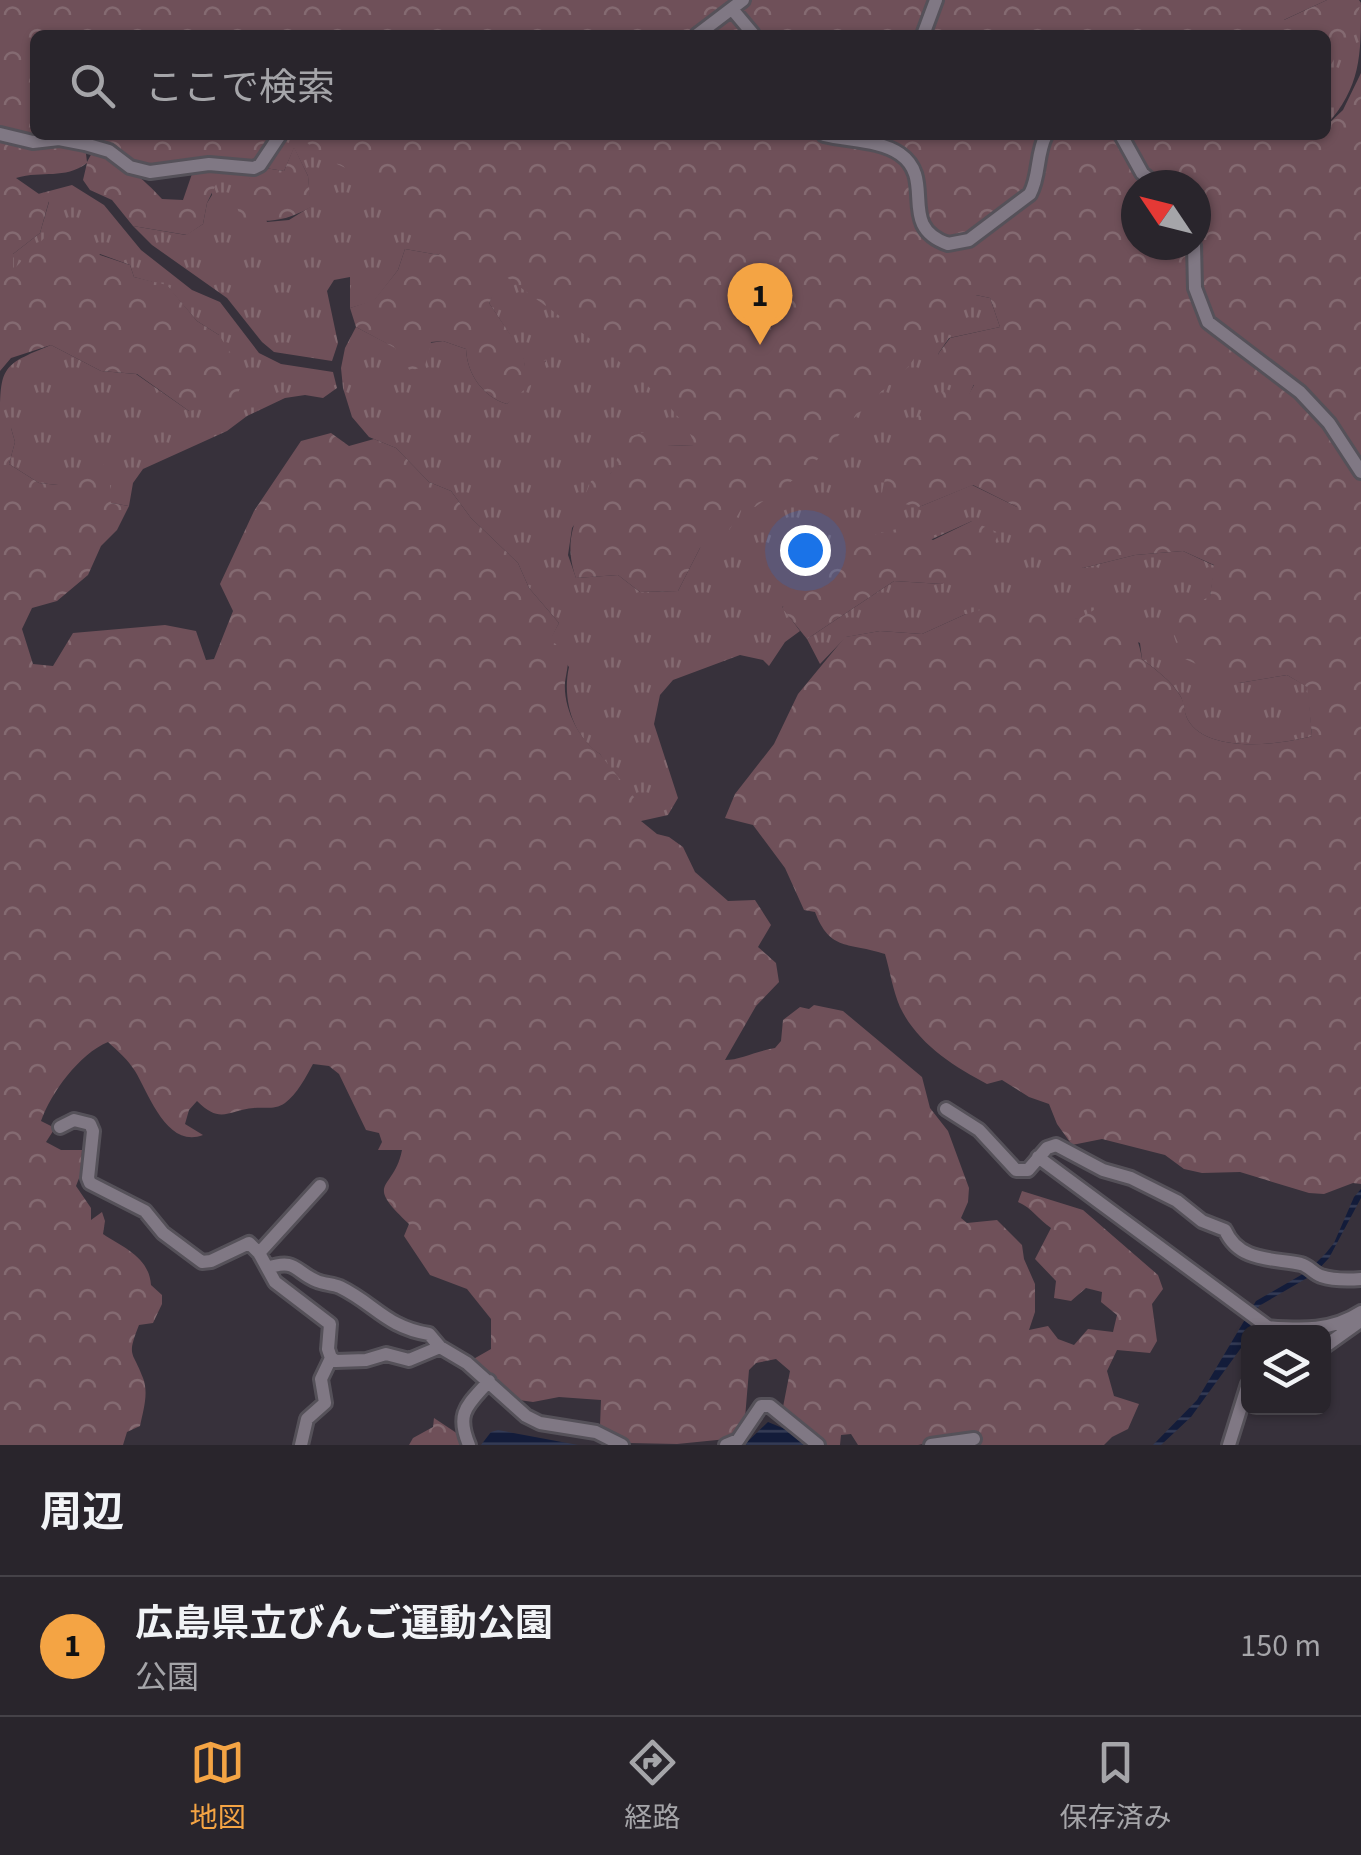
<!DOCTYPE html>
<html lang="ja">
<meta charset="utf-8">
<style>
body{margin:0;font-family:"Source Sans 3","Noto Sans JP",sans-serif;background:#312d34;color:#f1f3f6}
.controls{position:absolute;right:30px;bottom:30px;display:grid;overflow:hidden;border-radius:15px;box-shadow:0 2px 8px #0004}
.controls button{width:90px;height:90px;display:grid;place-items:center;padding:0;border:0;border-bottom:2px solid #454248;background:#29252c;color:#f1f3f6;font:50px sans-serif}
.compass{position:absolute;left:1121px;top:170px;width:90px;height:90px;border-radius:50%;background:#29252c;box-shadow:0 2px 8px #0004;rotate:305deg}
.you{position:absolute;left:805px;top:550px;width:35px;height:35px;margin:-25px;border:8px solid #fff;border-radius:50%;background:#1a73e8;box-shadow:0 0 0 15px #1a73e833}
.badge{display:grid;place-items:center;width:65px;height:65px;border-radius:50%;background:#f4a444;color:#111;font-size:32px;font-weight:700}
.pin{position:absolute;translate:-50% -82px;filter:drop-shadow(0 2px 5px #0008)}
.pin::after{content:'';position:absolute;top:52px;width:35px;height:30px;background:inherit;clip-path:polygon(0 0,100% 0,50% 100%)}
.list{margin:0;padding:0;list-style:none}
h2{display:flex;justify-content:space-between;align-items:center;height:130px;margin:0;padding:0 40px;font-size:42px}
h2 small{font-size:32px;font-weight:400;color:#a5a5a9}
.list li{display:grid;grid-template-columns:65px 1fr auto;gap:30px;align-items:center;box-sizing:border-box;height:140px;padding:0 40px;border-top:2px solid #454248}
.list b{display:block;font-size:38px;white-space:nowrap}
.list p{margin:0;font-size:32px;white-space:nowrap;color:#a5a5a9}
.list em{font-size:32px;font-style:normal;color:#a5a5a9}
.icon{flex:none;width:55px;height:55px;fill:none;stroke:currentColor;stroke-width:2;stroke-linecap:round;stroke-linejoin:round}
.map{position:relative;flex:none;width:1361px;height:1445px;overflow:hidden}
.search{position:absolute;background:#29252c;box-shadow:0 2px 8px #0004;left:30px;right:30px;top:30px;height:110px;display:flex;align-items:center;gap:25px;box-sizing:border-box;padding:0 35px;border-radius:15px;color:#a5a5a9;font-size:38px}
.sheet{height:270px;background:#29252c}
nav{display:flex;justify-content:space-around;align-items:center;box-sizing:border-box;height:140px;border-top:2px solid #454248;background:#29252c;font-size:28px;color:#a5a5a9}
nav a{display:grid;justify-items:center;gap:5px}
nav .on{color:#f4a444}
.map>svg:first-child{display:block}
</style>
<div class="map">
<svg width="1361" height="1445" viewBox="0 0 1361 1445">
<defs>
<pattern id="grass-tufts" width="24" height="20" patternUnits="userSpaceOnUse" patternTransform="scale(2.5)"><rect width="24" height="20" fill="#6f5059"/><path d="M3 7l-1-3M5 7V3M7 7l1-3M15 17l-1-3M17 17v-4M19 17l1-3" fill="none" stroke="#846a71"/></pattern>
<pattern id="forest-crowns" width="20" height="18" patternUnits="userSpaceOnUse" patternTransform="scale(2.5)"><rect width="20" height="18" fill="#6f5059"/><path d="M2 6a3 3 0 1 1 6 0M12 15a3 3 0 1 1 6 0" fill="none" stroke="#846a71"/></pattern>
<pattern id="water-rules" width="6" height="5" patternUnits="userSpaceOnUse" patternTransform="scale(2.5)"><rect width="6" height="5" fill="#131c3a"/><path d="M0 2.5h6" fill="none" stroke="#363d57"/></pattern>
</defs>
<rect width="100%" height="100%" fill="#37313b"/>
<!-- grass -->
<path fill="url(#grass-tufts)" d="M1256 0H1327L1260 31Z
M1361 3C1361 57 1361 86 1326 126V73Z
M286 135H316L454 228 439 255 405 249 398 270 374 301 350 308V277L334 280 327 291 338 343 332 361 274 352 262 342 227 298 152 245 133 226 186 235 203 224 207 203 212 195 210 168 248 174 267 222 289 220 310 207 308 176 294 148 284 171 265 168Z
M72 185 104 205 141 250 192 290 220 302 259 353 281 364 333 372 337 388 323 398 305 395 285 398 247 416 227 431 143 469 133 483 129 506 111 503 58 485 39 483 9 464 15 442 11 428H0C0 366 0 366 51 345L101 371 136 374 189 411 219 335 197 321 167 286 134 277 130 265 100 254 12 272 13 254 40 233 49 202 38 194Z
M517 240 715 424 694 445 667 446 611 473 572 528 568 555 576 578 618 575 640 592 678 591 700 548 747 489 966 293 990 298 1000 327 949 338 938 354 974 384 919 507 972 485 1017 507 1083 568 1135 555 1183 551 1215 566 1210 596 1239 683 1287 675 1308 687 1312 736C1281 745 1207 754 1188 720 1184 713 1184 704 1181 697 1172 681 1156 670 1142 659L1140 643 1078 619 966 614 922 634 880 631 846 637 820 664 807 639 894 581 942 584 972 521 782 607 800 631 785 642 769 666 763 660 740 655 673 680 660 695 654 724 678 798 668 815 641 821 600 754C572 736 562 698 569 667L549 641 559 623 529 588 518 563 471 518 451 491 429 482 396 448 369 437 352 417 343 388 341 368 345 348 356 327 396 348 443 341 466 349C467 374 483 397 507 404L546 361 525 367 522 353 489 303Z"/>
<!-- forest -->
<path fill="url(#forest-crowns)" fill-rule="evenodd" d="M0 0H1290L1284 20 1327 0H1359L1361 3 1353 27 1326 73V35H35V135H51L34 137 0 130Z
M1361 73V1184L1353 1183 1324 1194 1309 1193 1240 1172 1202 1173 1184 1169 1165 1155 1102 1139 1072 1145 1057 1124 1049 1104 1029 1097 1002 1080 987 1084C953 1066 917 1043 900 1007 893 991 890 971 885 954 849 942 830 952 815 912L804 910 785 868 753 825 725 818 735 794 774 744 798 694 845 637 880 631 922 634 966 614 1012 601 1078 619 1101 606C1126 619 1138 630 1142 659 1156 670 1172 681 1181 697 1185 704 1184 713 1188 720 1207 754 1281 745 1312 736L1307 687 1287 675 1239 683 1185 659 1168 620 1210 596 1214 565 1183 551 1135 555 1083 568 1012 541 1017 507 973 485 919 507 881 499C889 448 908 423 946 389L967 397 974 385 948 375 938 354 950 338 1000 327 990 298 976 295 932 334 908 367 852 420 810 468 755 507 743 506 724 539 700 548 678 591 640 592 618 575 576 578C562 539 577 517 591 481L611 473 626 438 651 430 667 446 694 445C688 402 543 306 504 275L489 303 523 353 525 366 546 360 540 377 507 404C483 397 467 374 466 349L443 341 431 342 425 366 410 371 395 348 356 327 350 308 374 300 398 270 405 249 439 255 446 236 382 185 322 157 299 135H1326V126L1343 110ZM1136 185H1196V245H1136Z
M64 135H274L266 150 253 163 150 167 138 165Z
M0 137 85 146 87 162 93 151C120 159 144 179 162 199L183 200 194 168H210L218 180 207 203 203 224 187 235 133 226 112 200 90 190 83 180 87 163C64 180 43 170 16 178L49 201 40 233 13 254V270L56 226 96 249 100 255 130 265 134 277 167 285 197 321 219 335 233 357 242 384 234 402 189 411 137 374 101 371 51 345 11 358 0 371Z
M294 147 308 176 311 207C286 221 269 223 241 219L234 198 250 181 248 174 265 168 284 171Z
M0 428H11L15 442 9 464 39 483 58 485 93 458 109 468 111 503 129 506 117 530 101 546 88 575 57 601 32 608 22 629 33 664 53 666 73 633 165 625 196 631 206 660 214 659 233 611 220 584 254 511 301 441 331 433 349 446 374 439 396 448 429 482 451 491 471 518 518 563 529 588 559 623 550 641 568 650C569 662 567 670 565 682 563 708 579 740 600 754L645 811 641 821 657 834 669 837 683 847 695 872 728 901 755 900 771 925 758 947 776 963 779 982 756 1006 725 1060C740 1060 756 1051 775 1048L781 1041 783 1020 800 1007 809 1009 814 1005 843 1011 922 1077 930 1108 948 1131 969 1188 968 1202 961 1218 967 1223 997 1220 1022 1245 1024 1259 1035 1284V1312L1029 1330 1048 1326 1058 1339 1074 1345 1088 1329 1113 1332 1117 1315 1101 1302 1102 1292 1086 1288 1071 1301 1054 1298 1056 1281 1035 1259 1051 1228C1038 1219 1032 1208 1018 1202L1022 1191 1083 1210 1158 1275 1163 1289 1152 1304 1157 1341 1150 1353 1117 1350 1107 1371 1114 1396 1139 1404 1128 1429 1112 1437 1104 1445H975L977 1433 918 1445H858L851 1434 841 1435 840 1445H825L783 1407 790 1371 776 1359 756 1363 749 1370 745 1418 737 1438 677 1444 629 1443 600 1426 601 1400 559 1397 533 1402 519 1400 470 1361 491 1349V1319L467 1289 430 1275 404 1236 409 1224C362 1180 394 1192 402 1150H378L382 1142 379 1133 366 1130 339 1074 329 1066 313 1064C306 1077 297 1094 285 1103 275 1110 265 1107 254 1108 228 1110 221 1125 197 1101L189 1110 185 1124 203 1135C167 1149 149 1094 135 1071 128 1060 118 1051 108 1042 79 1054 51 1093 41 1121L55 1128 46 1142 61 1150H82L81 1173 76 1186 91 1208V1220L102 1212 105 1221 103 1234C124 1248 149 1257 151 1285L162 1295V1304L153 1323 139 1325C126 1358 133 1350 143 1378 149 1393 143 1411 140 1426L127 1432 123 1445H0Z
M972 521 999 533 983 568 942 584 894 581 807 639 782 608 824 548 908 526 933 540Z
M434 1418 461 1436 465 1445H409L413 1438 433 1427Z"/>
<!-- water -->
<path fill="url(#water-rules)" d="M1361 1189V1198L1329 1258 1314 1274 1259 1306 1241 1348 1191 1417 1161 1445H1153L1197 1400 1256 1301 1308 1271 1326 1253 1334 1243 1354 1197Z
M768 1422 802 1436 812 1445H744Z
M498 1430 578 1445H481L491 1432Z"/>
<g fill="none" stroke-linecap="round" stroke-linejoin="round">
<defs>
<path id="minor" d="M732 9 753 34
M697 35 743 0
M923 35 936 0
M0 134 33 142 59 139 85 144 109 151 130 167 150 172 209 164 254 168 260 165 280 135
M824 135C848 141 880 140 900 154 937 180 896 226 948 244L969 240 1030 194C1040 176 1036 154 1046 135
M1121 135 1142 173 1156 185
M1194 245 1195 288 1208 322 1300 392 1329 423 1361 472
M946 1109 979 1130 1016 1170H1028L1047 1148 1056 1145 1103 1170 1131 1178 1177 1201 1202 1221 1225 1230C1239 1262 1272 1258 1301 1264 1309 1266 1313 1273 1321 1276 1333 1280 1348 1280 1361 1279
M60 1127 74 1120 90 1124 93 1131 88 1178 90 1183 145 1211 163 1233 202 1262 211 1261 249 1243 259 1253
M1038 1157 1268 1327
M320 1186 259 1253 275 1282 330 1324 328 1349 331 1358 336 1361 366 1360 386 1354 409 1360 440 1347 467 1363 526 1416 540 1423 596 1432 622 1445
M268 1268C296 1258 295 1272 317 1281 324 1284 333 1284 340 1287 375 1304 386 1327 429 1334L440 1347
M1267 1332 1268 1327C1302 1330 1332 1331 1361 1312
M1324 1347 1359 1322
M301 1445 307 1419 325 1403 321 1379 331 1358
M469 1445C455 1412 468 1405 489 1381
M726 1445 738 1440 761 1406H770L818 1445
M931 1445 974 1439
M1229 1445 1248 1384"/>
</defs>
<!-- minor casing -->
<use href="#minor" stroke="#555159" stroke-width="18"/>
<!-- minor -->
<use href="#minor" stroke="#807884" stroke-width="12"/>
</g>
</svg>
<div class="controls">
<button><svg class="icon" aria-label="layers" viewBox="0 0 24 24"><path d="M12 4l9 5-9 5-9-5zM3 14l9 5 9-5"/></svg></button>
</div>
<svg class="compass" viewBox="-18 -18 36 36"><path d="M0-13l5 13h-10z" fill="#e53935"/><path d="M0 13l5-13h-10z" fill="#a5a5a9"/></svg>
<div class="you"></div>
<div class="pin badge" style="left:760px;top:345px">1</div>
<div class="search"><svg class="icon" aria-label="search" viewBox="0 0 24 24"><circle cx="10" cy="10" r="6"/><path d="M15 15l6 6"/></svg>ここで検索</div>
</div>
<section class="sheet">
<h2>周辺<small></small></h2>
<ul class="list">
<li><span class="badge">1</span><div><b>広島県立びんご運動公園</b><p>公園</p></div><em>150 m</em></li>
</ul>
</section>
<nav>
<a class="on"><svg class="icon" aria-label="map" viewBox="0 0 24 24"><path d="M3 6l6-2 6 2 6-2v14l-6 2-6-2-6 2zM9 4v14M15 6v14"/></svg>地図</a>
<a><svg class="icon" aria-label="directions" viewBox="0 0 24 24"><path d="M12 3l9 9-9 9-9-9zM9 14v-3h6M13 9l2 2-2 2"/></svg>経路</a>
<a><svg class="icon" aria-label="saved" viewBox="0 0 24 24"><path d="M7 4h10v16l-5-4-5 4z"/></svg>保存済み</a>
</nav>
